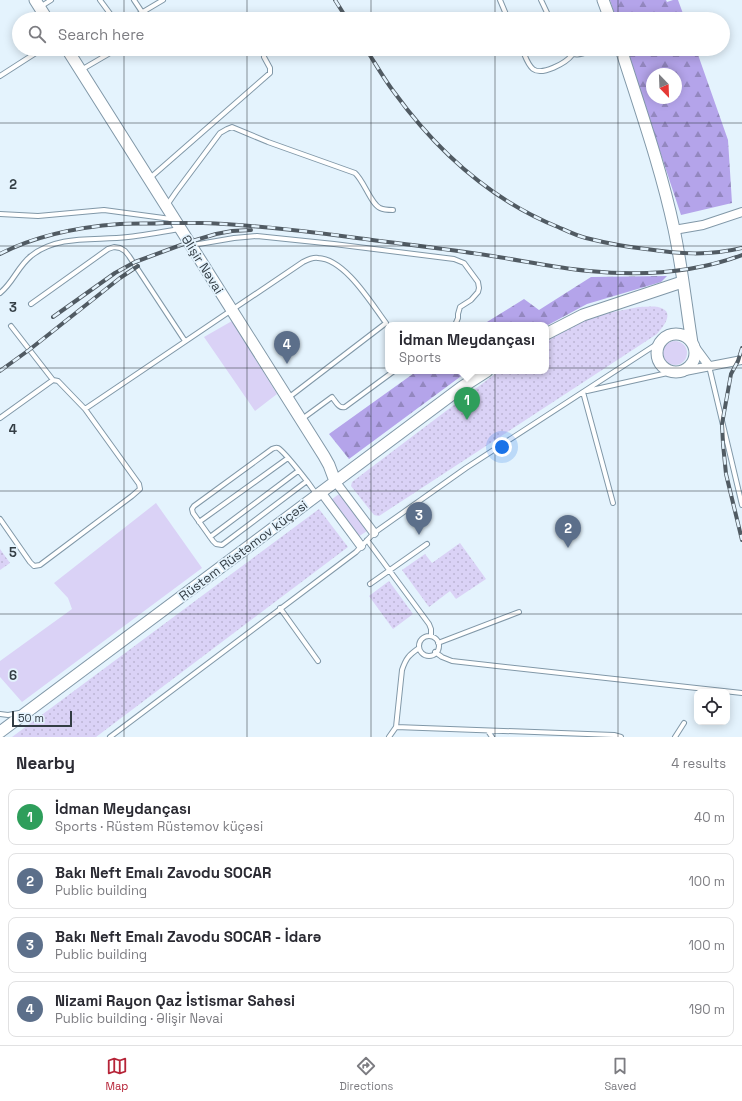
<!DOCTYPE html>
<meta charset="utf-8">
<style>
body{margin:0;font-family:"Space Grotesk",sans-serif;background:#f7f7f7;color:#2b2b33}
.controls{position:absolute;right:12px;bottom:12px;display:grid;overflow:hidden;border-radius:8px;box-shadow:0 2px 10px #0003}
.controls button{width:36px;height:36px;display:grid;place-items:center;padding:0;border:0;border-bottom:1px solid #e1e1e2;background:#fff;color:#2b2b33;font:20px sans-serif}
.compass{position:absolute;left:646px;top:68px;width:36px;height:36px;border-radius:50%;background:#fff;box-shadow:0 2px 10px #0003;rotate:157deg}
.scale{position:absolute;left:12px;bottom:10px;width:60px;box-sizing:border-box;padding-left:4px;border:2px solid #333d44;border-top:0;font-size:11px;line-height:14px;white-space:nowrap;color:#333d44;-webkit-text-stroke:3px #e4f3fd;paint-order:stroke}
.you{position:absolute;left:502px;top:447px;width:14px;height:14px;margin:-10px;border:3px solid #fff;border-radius:50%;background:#1a73e8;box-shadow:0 0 0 6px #1a73e833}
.badge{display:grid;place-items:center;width:26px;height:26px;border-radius:50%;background:#b62438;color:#fff;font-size:13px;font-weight:700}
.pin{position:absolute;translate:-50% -33px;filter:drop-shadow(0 1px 2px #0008)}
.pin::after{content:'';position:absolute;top:21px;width:14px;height:12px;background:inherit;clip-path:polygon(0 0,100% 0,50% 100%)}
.popup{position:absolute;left:385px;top:322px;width:164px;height:52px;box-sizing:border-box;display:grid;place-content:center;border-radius:8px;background:#fff;filter:drop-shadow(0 1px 3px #0005);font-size:13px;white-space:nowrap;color:#7c7c81}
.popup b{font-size:15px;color:#2b2b33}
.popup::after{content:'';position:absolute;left:50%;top:100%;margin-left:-8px;border:8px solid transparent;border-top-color:#fff}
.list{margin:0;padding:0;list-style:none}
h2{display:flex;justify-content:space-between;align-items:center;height:52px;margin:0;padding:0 16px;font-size:17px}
h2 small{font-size:13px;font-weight:400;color:#7c7c81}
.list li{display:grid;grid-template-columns:26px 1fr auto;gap:12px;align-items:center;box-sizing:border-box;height:56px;margin:0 8px 8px;padding:0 8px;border:1px solid #e1e1e2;border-radius:8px}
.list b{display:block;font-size:15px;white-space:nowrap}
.list p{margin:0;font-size:13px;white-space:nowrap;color:#7c7c81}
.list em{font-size:13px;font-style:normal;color:#7c7c81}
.icon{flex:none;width:22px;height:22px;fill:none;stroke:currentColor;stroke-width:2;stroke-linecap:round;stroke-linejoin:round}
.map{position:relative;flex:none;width:742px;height:737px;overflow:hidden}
.search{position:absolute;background:#fff;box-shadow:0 2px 10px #0003;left:12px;right:12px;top:12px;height:44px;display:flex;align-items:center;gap:10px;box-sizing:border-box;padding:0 14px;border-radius:22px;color:#7c7c81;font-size:15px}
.sheet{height:308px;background:#fff}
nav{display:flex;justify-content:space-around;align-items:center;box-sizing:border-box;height:56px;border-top:1px solid #e1e1e2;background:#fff;font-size:11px;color:#7c7c81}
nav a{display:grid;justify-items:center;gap:2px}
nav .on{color:#b62438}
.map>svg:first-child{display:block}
</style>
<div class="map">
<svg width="742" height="737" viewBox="0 0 742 737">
<defs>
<pattern id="forest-firs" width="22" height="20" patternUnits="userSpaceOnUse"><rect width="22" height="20" fill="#b4a4ea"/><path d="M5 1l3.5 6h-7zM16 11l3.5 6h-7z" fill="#9387bf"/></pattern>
<pattern id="park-dots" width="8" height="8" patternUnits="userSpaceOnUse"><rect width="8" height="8" fill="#dad2f6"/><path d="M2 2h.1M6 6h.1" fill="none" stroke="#bcb5d4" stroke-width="1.8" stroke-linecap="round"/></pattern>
</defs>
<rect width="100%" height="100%" fill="#e4f3fd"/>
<!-- grass -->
<path fill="#dad2f6" d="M232 321 277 394 255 411 204 337Z
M663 353a12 12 0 1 1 24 0a12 12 0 1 1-24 0Z
M339 494 367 531 358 537 331 500Z
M156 503 202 568 22 702 0 677V661L72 609 68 598 54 583Z"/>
<!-- forest -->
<path fill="url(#forest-firs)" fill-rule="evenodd" d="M610 0H666L667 2 673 0H678L685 19H616Z
M626 49H696L728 140 732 203 681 215ZM652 74H676V98H652Z
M667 276 661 282 587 304 546 326 482 325 524 299 539 310 591 277Z
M417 371H468L349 459 329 434Z"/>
<!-- park -->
<path fill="url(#park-dots)" d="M639 307C645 307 652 306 658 307 676 311 664 326 657 334L379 516 374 515 351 486 352 482 499 371H546V342C557 335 567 328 578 323 598 314 618 311 639 307Z
M319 509 348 547 96 737H12Z
M460 543 486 579 456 599 450 591 429 607 402 570 425 554 432 563Z
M0 549 10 563 0 570Z
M389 581 413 614 393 629 369 596Z"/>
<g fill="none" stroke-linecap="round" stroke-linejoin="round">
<defs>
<path id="lane" d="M100 0 114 19
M134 0 142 12
M500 0 508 19
M541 0 550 19
M40 7 51 0
M131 19 163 0
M522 49C525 55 527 64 533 69 542 76 566 63 572 55
M564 49C575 59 584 53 596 49
M81 70 117 49
M0 76 42 49
M150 178 270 73V68L264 57
M167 205 176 192 220 133 227 129 232 127 268 142 355 173C364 181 371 204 380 208 384 210 389 210 393 210
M0 214 38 216 104 210 171 219
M193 245 234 238 257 236 334 244 454 259 464 263 478 282 479 288 478 292 471 300 460 307 458 314V318L455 325
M0 293C13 283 18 266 31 256 58 234 96 241 128 237 145 235 162 232 179 229
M31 304 108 249 114 247 120 248 125 251 129 256 185 341
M11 326 53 380
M709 366 742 505
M587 391 672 372
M583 392 613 503
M85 409 303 262C307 260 313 257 318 258 345 259 371 303 386 323L288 398
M0 418 53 380 58 381 85 409 139 484 140 489 132 496 40 565 34 566 30 562 0 519
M302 419 332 397C336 402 339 409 345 407L394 371
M307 481C302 475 284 451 278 448 276 447 274 448 272 449L194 506 192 509 193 513 213 541 216 544 222 545 307 481 317 495
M199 522 288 458
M210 537 298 471
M367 540 429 624 431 629V636
M370 584 427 544
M280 608 318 661
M419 646a10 10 0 1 1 20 0a10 10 0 1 1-20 0Z
M438 643 519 612
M435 652 442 657 452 661 742 693
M0 714 8 715 19 713
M396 727 402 670C406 658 409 655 419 648
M488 731 492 737
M110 737 356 552 374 533 466 468 660 342
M389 737 396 727 614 735 621 737
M675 737 684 723"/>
<path id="street" d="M674 230 703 225 742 212
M692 343 709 366
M680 372 742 360
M335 481 374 533
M321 492 361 546"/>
<path id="secondary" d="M35 0 47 19
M603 0 610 19
M67 49 324 456 329 465 335 481
M621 49C640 109 661 168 674 229 682 267 686 305 692 343
M546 334 583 315 682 282
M657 353a19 19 0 1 1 38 0a19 19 0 1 1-38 0Z
M0 732 462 387 487 371"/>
</defs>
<!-- lane casing -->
<use href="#lane" stroke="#8198a8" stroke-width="6"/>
<!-- street casing -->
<use href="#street" stroke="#8198a8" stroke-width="10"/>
<!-- secondary casing -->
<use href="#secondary" stroke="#8198a8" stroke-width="13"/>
<!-- lane -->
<use href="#lane" stroke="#fff" stroke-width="4"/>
<!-- street -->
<use href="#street" stroke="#fff" stroke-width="8"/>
<!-- secondary -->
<use href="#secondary" stroke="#fff" stroke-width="11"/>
<defs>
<path id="rail" d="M335 0 347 19
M366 49C375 63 384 79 394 92 436 150 491 200 558 227 567 231 577 236 586 238 606 243 626 247 646 249 679 254 709 256 742 248
M0 254C37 235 79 227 120 224 135 223 150 224 165 223 178 223 191 223 203 223 255 225 306 231 357 238 402 244 447 249 492 256 524 261 557 268 589 271 640 276 694 273 742 255
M53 317 115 273 135 262 189 242 216 234 232 231 251 230
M742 348 738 361 731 374 722 424 723 444 726 474 742 540
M0 371 29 350 120 278 138 266"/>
</defs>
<!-- rail casing -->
<use href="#rail" stroke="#515b63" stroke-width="4"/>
<!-- rail -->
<use href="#rail" stroke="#e4f3fd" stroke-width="2.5" stroke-dasharray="8" stroke-linecap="butt"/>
</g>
<!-- grid -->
<path fill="none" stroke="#333d44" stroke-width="1" stroke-opacity="0.55" d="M124 0V19M247 0V19M371 0V19M495 0V19M618 0V19M124 49V737M247 49V737M371 49V737M495 49V737M618 49V737M0 123H742M0 246H742M0 368H742M0 491H742M0 614H742"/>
<g text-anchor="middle" stroke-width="3.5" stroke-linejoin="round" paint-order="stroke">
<!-- street labels -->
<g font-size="13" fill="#333d44" stroke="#e4f3fd">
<text transform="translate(203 264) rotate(58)" y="5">Əlişir Nəvai</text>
<text transform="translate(243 550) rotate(-37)" y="5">Rüstəm Rüstəmov küçəsi</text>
</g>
</g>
<g font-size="13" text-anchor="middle" font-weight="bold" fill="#333d44" stroke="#e4f3fd" stroke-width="3.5" stroke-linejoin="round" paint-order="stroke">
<text x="13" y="189">2</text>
<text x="13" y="312">3</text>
<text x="13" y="434">4</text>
<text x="13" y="557">5</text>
<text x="13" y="680">6</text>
</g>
</svg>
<div class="controls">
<button><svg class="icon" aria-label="locate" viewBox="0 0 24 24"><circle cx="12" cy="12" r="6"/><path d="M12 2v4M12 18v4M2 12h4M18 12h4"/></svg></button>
</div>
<svg class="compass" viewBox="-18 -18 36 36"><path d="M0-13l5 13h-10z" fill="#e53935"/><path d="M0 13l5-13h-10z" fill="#7c7c81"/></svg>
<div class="scale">50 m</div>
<div class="you"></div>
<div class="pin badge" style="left:467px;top:420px;background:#2e9e5b">1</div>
<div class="popup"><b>İdman Meydançası</b>Sports</div>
<div class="pin badge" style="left:568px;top:548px;background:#5c6f8a">2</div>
<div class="pin badge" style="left:419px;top:535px;background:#5c6f8a">3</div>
<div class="pin badge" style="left:287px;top:364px;background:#5c6f8a">4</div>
<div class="search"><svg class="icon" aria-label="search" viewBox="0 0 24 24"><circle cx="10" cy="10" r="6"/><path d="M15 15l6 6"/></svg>Search here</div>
</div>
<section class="sheet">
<h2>Nearby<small>4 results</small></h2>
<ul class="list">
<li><span class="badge" style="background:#2e9e5b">1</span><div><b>İdman Meydançası</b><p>Sports · Rüstəm Rüstəmov küçəsi</p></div><em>40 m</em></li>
<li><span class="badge" style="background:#5c6f8a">2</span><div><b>Bakı Neft Emalı Zavodu SOCAR</b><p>Public building</p></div><em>100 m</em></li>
<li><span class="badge" style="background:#5c6f8a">3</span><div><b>Bakı Neft Emalı Zavodu SOCAR - İdarə</b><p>Public building</p></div><em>100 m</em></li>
<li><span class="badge" style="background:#5c6f8a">4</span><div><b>Nizami Rayon Qaz İstismar Sahəsi</b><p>Public building · Əlişir Nəvai</p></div><em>190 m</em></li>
</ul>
</section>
<nav>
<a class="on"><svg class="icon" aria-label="map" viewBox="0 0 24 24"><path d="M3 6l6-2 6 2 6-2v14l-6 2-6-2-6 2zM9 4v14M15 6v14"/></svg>Map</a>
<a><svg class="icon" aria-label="directions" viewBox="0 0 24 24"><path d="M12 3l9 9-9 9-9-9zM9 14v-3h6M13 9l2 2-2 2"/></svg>Directions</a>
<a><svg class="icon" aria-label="saved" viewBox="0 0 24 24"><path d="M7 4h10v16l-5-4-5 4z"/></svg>Saved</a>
</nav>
